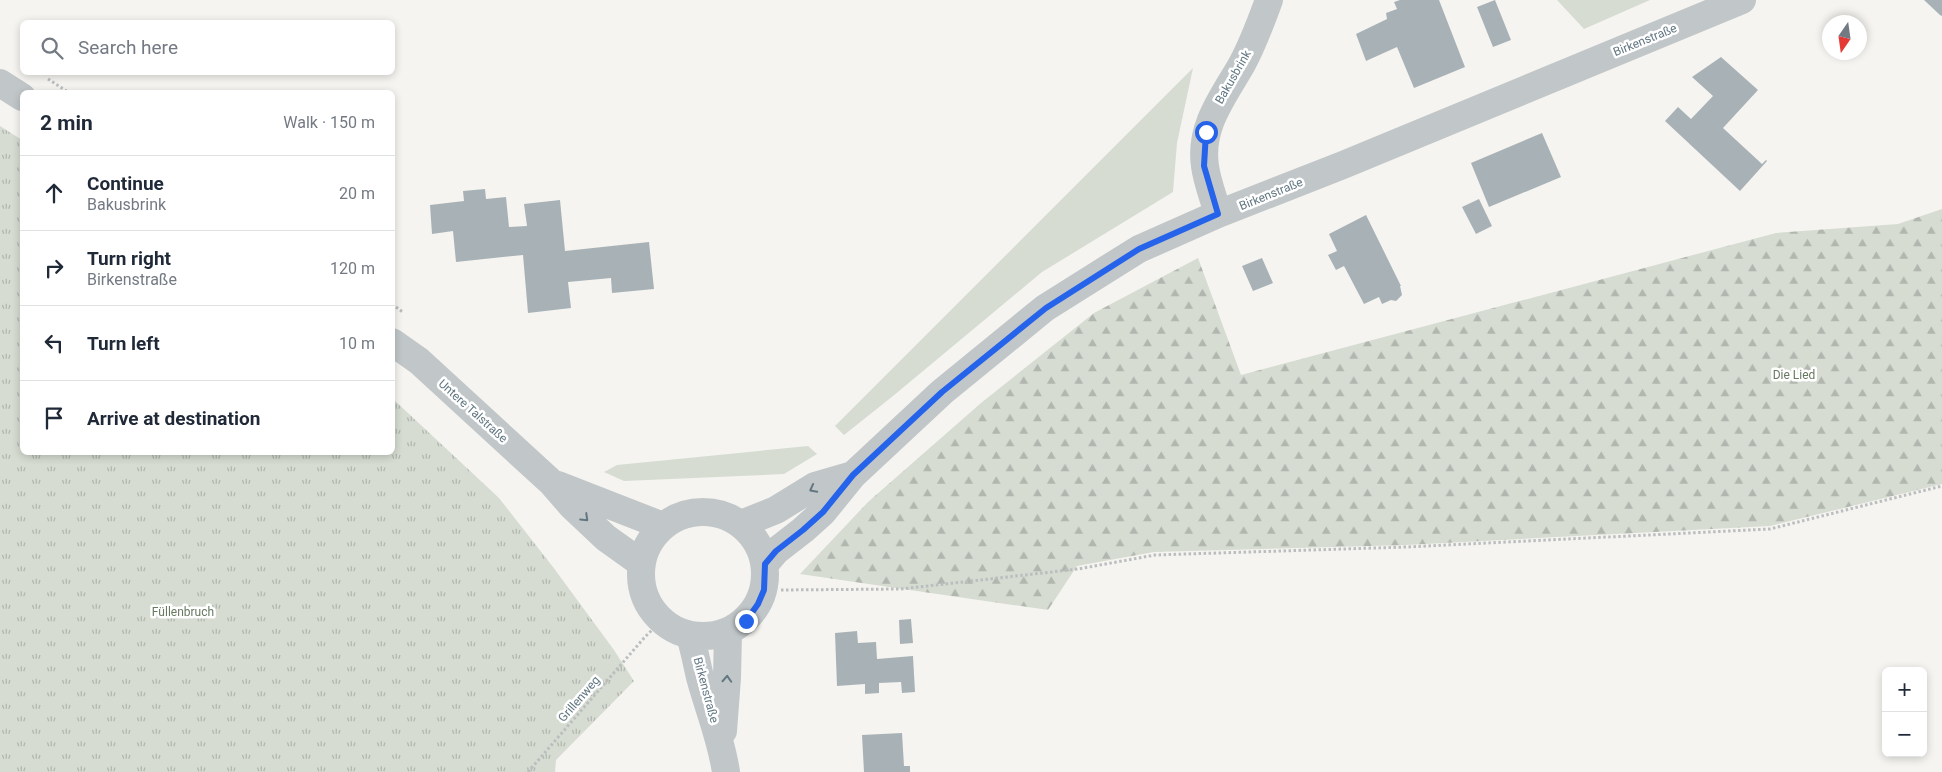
<!DOCTYPE html>
<meta charset="utf-8">
<style>
body{margin:0;font-family:Roboto,sans-serif;background:#f6f6f7;color:#1f2937}
.controls{position:absolute;right:15px;bottom:15px;display:grid;overflow:hidden;border-radius:8px;box-shadow:0 2px 8px #0003}
.controls button{width:45px;height:45px;display:grid;place-items:center;padding:0;border:0;border-bottom:1px solid #e0e1e3;background:#fff;color:#1f2937;font:25px sans-serif}
.compass{position:absolute;left:1822px;top:15px;width:45px;height:45px;border-radius:50%;background:#fff;box-shadow:0 2px 8px #0003;rotate:193deg}
.stop{position:absolute;width:15px;height:15px;margin:-11px;border:4px solid #2563eb;border-radius:50%;background:#fff}
.stop.end{background:#2563eb;border-color:#fff;box-shadow:0 1px 5px #0008}
.list{margin:0;padding:0;list-style:none}
h2{display:flex;justify-content:space-between;align-items:center;height:65px;margin:0;padding:0 20px;font-size:21px}
h2 small{font-size:16px;font-weight:400;color:#747a83}
.list li{display:grid;grid-template-columns:32px 1fr auto;gap:15px;align-items:center;box-sizing:border-box;height:75px;padding:0 20px;border-top:1px solid #e0e1e3}
.list b{display:block;font-size:19px;white-space:nowrap}
.list p{margin:0;font-size:16px;white-space:nowrap;color:#747a83}
.list em{font-size:16px;font-style:normal;color:#747a83}
.icon{flex:none;width:28px;height:28px;fill:none;stroke:currentColor;stroke-width:2;stroke-linecap:round;stroke-linejoin:round}
.map{position:relative;flex:none;width:1942px;height:772px;overflow:hidden}
.search{position:absolute;background:#fff;box-shadow:0 2px 8px #0003;left:20px;top:20px;width:375px;height:55px;display:flex;align-items:center;gap:12px;box-sizing:border-box;padding:0 18px;border-radius:8px;color:#747a83;font-size:19px}
.panel{position:absolute;background:#fff;box-shadow:0 2px 8px #0003;left:20px;top:90px;width:375px;height:365px;border-radius:8px}
.map>svg:first-child{display:block}
</style>
<div class="map">
<svg width="1942" height="772" viewBox="0 0 1942 772">
<defs>
<pattern id="forest-firs" width="22" height="20" patternUnits="userSpaceOnUse" patternTransform="scale(1.25)"><rect width="22" height="20" fill="#d6dcd1"/><path d="M5 1l3.5 6h-7zM16 11l3.5 6h-7z" fill="#b1b7af"/></pattern>
<pattern id="park-tufts" width="24" height="20" patternUnits="userSpaceOnUse" patternTransform="scale(1.25)"><rect width="24" height="20" fill="#d6dcd1"/><path d="M3 7l-1-3M5 7V3M7 7l1-3M15 17l-1-3M17 17v-4M19 17l1-3" fill="none" stroke="#b1b7af"/></pattern>
</defs>
<rect width="100%" height="100%" fill="#f5f4f0"/>
<!-- green -->
<path fill="#d6dcd1" d="M1557 0H1650L1584 29Z
M1193 68 1177 143 1173 192 1042 272 893 396 844 435 835 426Z
M808 446 817 454 784 474 624 481 604 472 617 465Z"/>
<!-- forest -->
<path fill="url(#forest-firs)" d="M1942 209V484L1770 526 1406 545 1154 552 1077 566 1048 610 800 574 868 502 981 403 1094 313 1198 258 1241 375 1776 233 1898 224Z"/>
<!-- park -->
<path fill="url(#park-tufts)" d="M0 126 22 140V452H392L393 399 499 498 553 567 614 650 634 681 556 760 555 772H0Z"/>
<!-- building -->
<path fill="#a8b2b6" d="M1400 0H1439L1465 67 1414 88 1397 47 1366 61 1356 34 1387 19 1386 13 1397 9 1394 2Z
M1495 0 1511 40 1493 47 1477 7Z
M1924 0H1942V16L1940 15Z
M1721 57 1758 90 1723 128 1762 164 1766 160 1767 161 1740 191 1665 121 1678 107 1691 119 1713 96 1692 77Z
M1542 133 1561 177 1489 207 1471 163Z
M485 189 486 199 506 197 509 227 527 226 524 204 560 200 565 251 649 242 654 289 612 293 611 278 568 282 571 308 528 313 523 255 456 262 453 231 432 234 430 205 464 201 463 191Z
M1479 199 1492 226 1476 234 1462 207Z
M1366 215 1401 286H1400L1402 295 1396 301 1391 300 1382 304 1379 297 1364 304 1344 266 1336 270 1328 255 1337 251 1329 234Z
M1262 258 1273 283 1253 291 1242 266Z
M911 619 913 643 900 644 899 620Z
M857 631 858 643 876 642 877 659 913 656 915 692 902 693 901 682 879 683V693L865 694V684L837 686 835 633Z
M902 733 904 766H910V772H864L862 735Z"/>
<g fill="none" stroke-linecap="round" stroke-linejoin="round">
<!-- path -->
<path stroke="#bbbebf" stroke-width="3" stroke-dasharray="2.5 2.5" stroke-linecap="butt" d="M48 79 68 92
M392 304 404 313
M781 590 901 589 1078 569 1155 555 1406 547 1770 529 1942 486
M528 772 644 638 661 621"/>
<!-- minor -->
<path stroke="#c1c6c8" stroke-width="28" d="M0 83 22 97
M1218 214C1214 199 1207 182 1205 166 1199 126 1224 96 1242 64 1253 44 1261 22 1269 0
M392 342 419 361 552 483 572 506 606 538 641 563
M558 485 663 526
M641 574a62 62 0 1 1 124 0a62 62 0 1 1-124 0Z
M741 524 776 510 815 486 853 475
M765 564 776 551 803 530 823 512 853 475 942 392 1045 308 1139 249 1218 214 1343 165 1742 0
M690 636C695 651 697 666 701 681 710 713 721 739 726 772
M723 731 727 678 728 632"/>
</g>
<!-- one-way arrows -->
<defs><path id="oneway-chevron" d="M-2-3.5L2.5 0L-2 3.5" fill="none" stroke-width="1.6" stroke-linecap="round" stroke-linejoin="round" transform="scale(1.25)"/></defs>
<g stroke="#627782">
<use href="#oneway-chevron" transform="translate(813 489) rotate(152)"/>
<use href="#oneway-chevron" transform="translate(585 518) rotate(44)"/>
<use href="#oneway-chevron" transform="translate(727 679) rotate(-87)"/>
</g>
<g fill="none" stroke-linecap="round" stroke-linejoin="round">
<!-- route -->
<path stroke="#2563eb" stroke-width="6" d="M746 621 758 604 764 590 765 564 776 551 803 530 823 512 853 475 942 392 1046 308 1139 249 1218 214 1204 166 1206 132"/>
</g>
<g text-anchor="middle" stroke-width="5" stroke-linejoin="round" paint-order="stroke">
<!-- street labels -->
<g font-size="12" fill="#627782" stroke="#fff">
<text transform="translate(1645 40) rotate(-22)" y="4">Birkenstraße</text>
<text transform="translate(1233 77) rotate(-60)" y="4">Bakusbrink</text>
<text transform="translate(1271 194) rotate(-22)" y="4">Birkenstraße</text>
<text transform="translate(473 411) rotate(42)" y="4">Untere Talstraße</text>
<text transform="translate(706 690) rotate(75)" y="4">Birkenstraße</text>
<text transform="translate(579 699) rotate(-49)" y="4">Grillenweg</text>
</g>
<!-- park labels -->
<g font-size="12" fill="#687961" stroke="#fff">
<text x="1794" y="379">Die Lied</text>
<text x="183" y="616">Füllenbruch</text>
</g>
</g>
</svg>
<div class="controls">
<button>+</button>
<button>−</button>
</div>
<svg class="compass" viewBox="-18 -18 36 36"><path d="M0-13l5 13h-10z" fill="#e53935"/><path d="M0 13l5-13h-10z" fill="#747a83"/></svg>
<div class="stop" style="left:1206px;top:132px"></div>
<div class="stop end" style="left:746px;top:621px"></div>
<div class="search"><svg class="icon" aria-label="search" viewBox="0 0 24 24"><circle cx="10" cy="10" r="6"/><path d="M15 15l6 6"/></svg>Search here</div>
<section class="panel">
<h2>2 min<small>Walk · 150 m</small></h2>
<ul class="list">
<li><svg class="icon" aria-label="ahead" viewBox="0 0 24 24"><path d="M12 20V5M6 11l6-6 6 6"/></svg><div><b>Continue</b><p>Bakusbrink</p></div><em>20 m</em></li>
<li><svg class="icon" aria-label="right" viewBox="0 0 24 24"><path d="M7 20v-9h11M14 6l5 5-5 5"/></svg><div><b>Turn right</b><p>Birkenstraße</p></div><em>120 m</em></li>
<li><svg class="icon" aria-label="left" viewBox="0 0 24 24"><path d="M17 20v-9H6M10 6l-5 5 5 5"/></svg><div><b>Turn left</b></div><em>10 m</em></li>
<li><svg class="icon" aria-label="arrive" viewBox="0 0 24 24"><path d="M6 21V4h12l-3 4 3 4H6"/></svg><div><b>Arrive at destination</b></div></li>
</ul>
</section>
</div>
